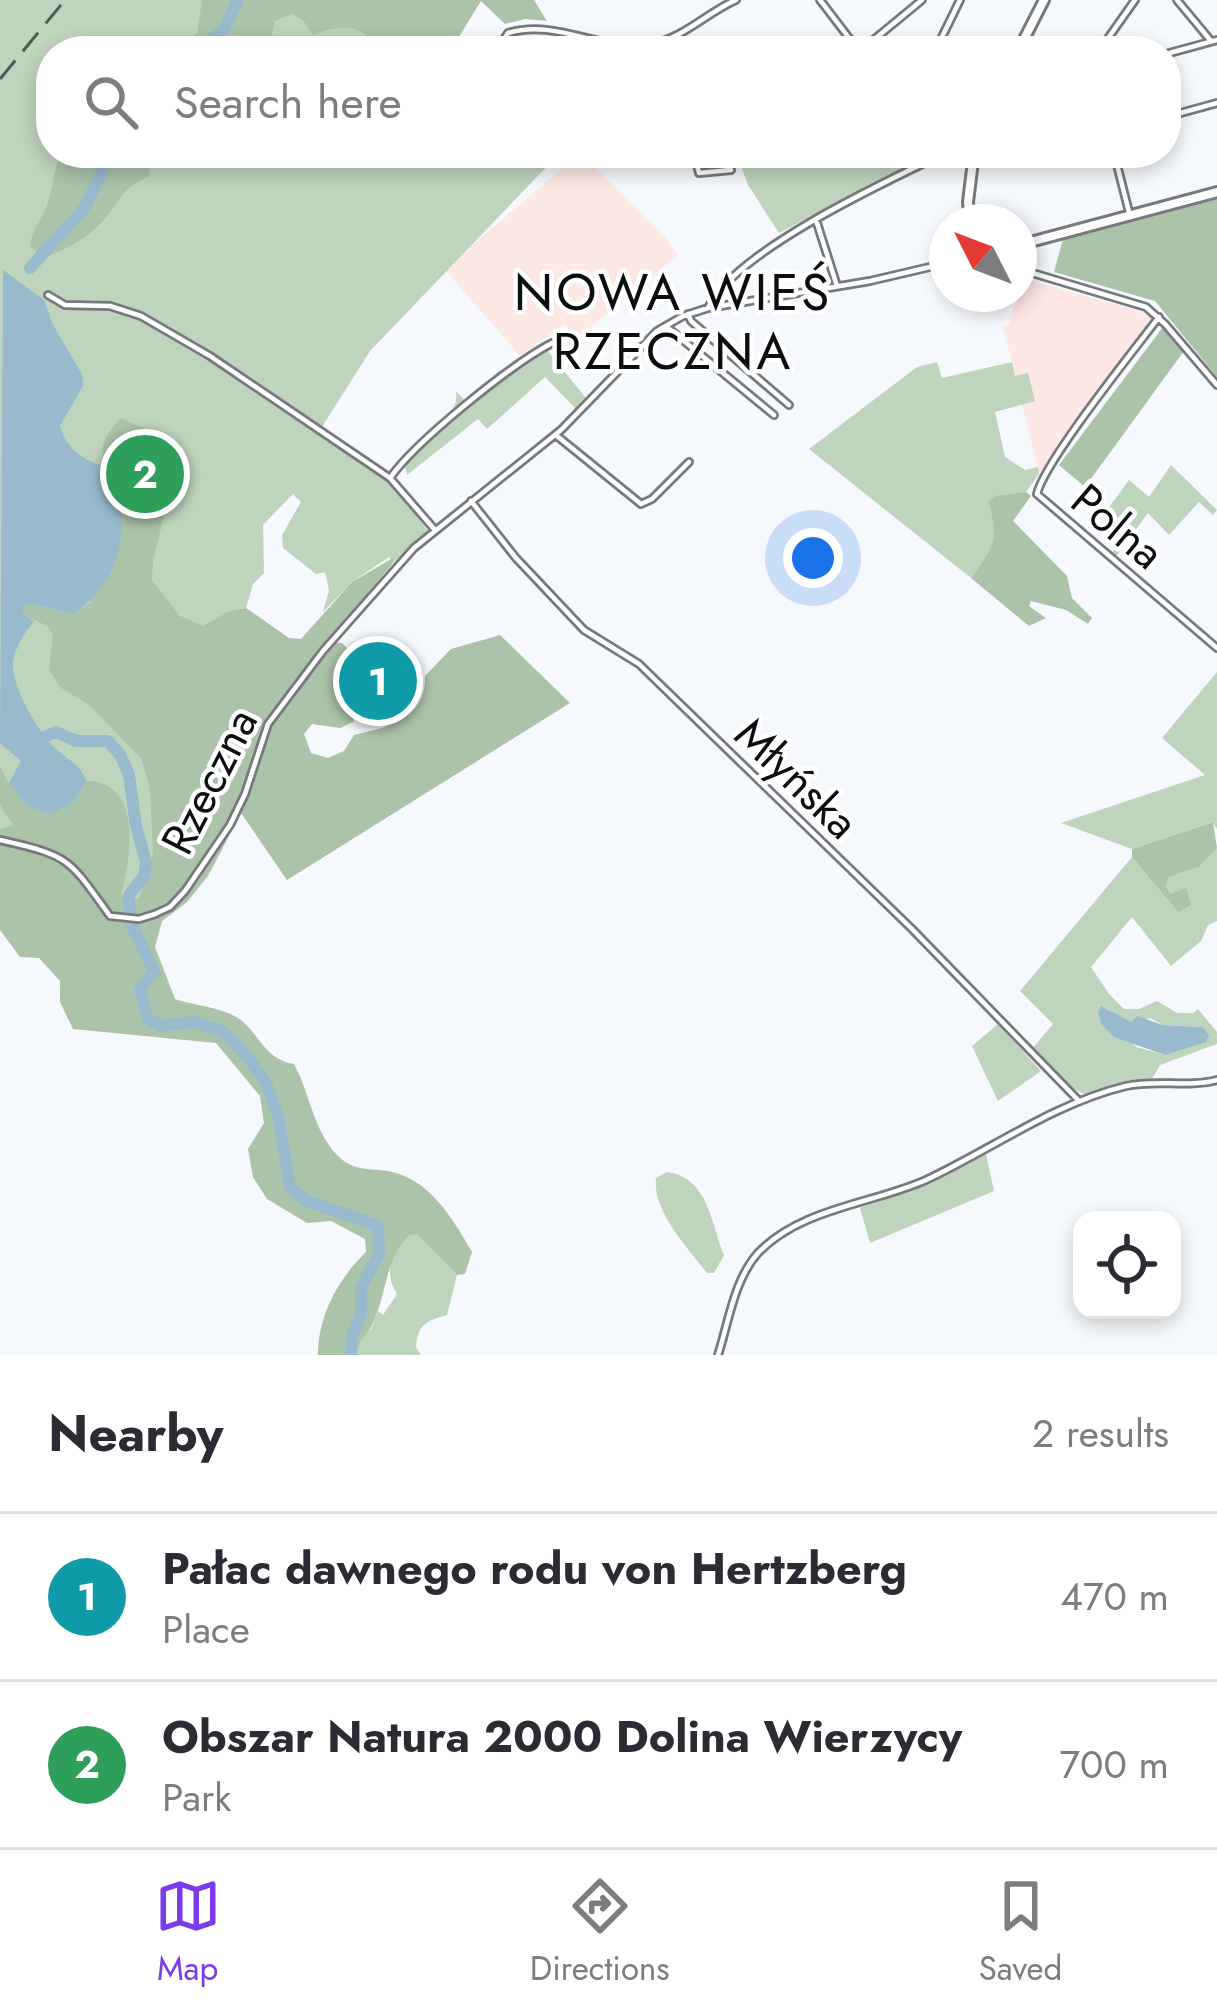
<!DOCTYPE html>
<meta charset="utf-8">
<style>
body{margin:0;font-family:Jost,sans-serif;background:#f2f2f3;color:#2b2b33}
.controls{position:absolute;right:36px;bottom:36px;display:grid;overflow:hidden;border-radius:24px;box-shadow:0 6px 18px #0003}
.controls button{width:108px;height:108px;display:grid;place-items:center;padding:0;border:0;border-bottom:3px solid #e1e1e2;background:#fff;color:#2b2b33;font:60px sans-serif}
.compass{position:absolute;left:929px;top:204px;width:108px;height:108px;border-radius:50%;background:#fff;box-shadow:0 6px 18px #0003;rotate:312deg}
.you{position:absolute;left:813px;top:558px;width:42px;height:42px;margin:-30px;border:9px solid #fff;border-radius:50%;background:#1a73e8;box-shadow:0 0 0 18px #1a73e833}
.badge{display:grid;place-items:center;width:78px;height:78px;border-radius:50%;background:#7c3aed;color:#fff;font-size:39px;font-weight:700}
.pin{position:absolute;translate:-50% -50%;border:6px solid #fff;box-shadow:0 3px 12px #0006}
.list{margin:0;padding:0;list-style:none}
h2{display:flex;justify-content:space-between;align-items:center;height:156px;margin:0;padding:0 48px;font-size:51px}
h2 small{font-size:39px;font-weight:400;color:#7c7c81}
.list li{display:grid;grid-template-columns:78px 1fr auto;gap:36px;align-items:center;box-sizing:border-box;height:168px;padding:0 48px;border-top:3px solid #e1e1e2}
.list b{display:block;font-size:45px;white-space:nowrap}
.list p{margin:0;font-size:39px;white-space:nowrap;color:#7c7c81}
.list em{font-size:39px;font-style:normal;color:#7c7c81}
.icon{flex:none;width:66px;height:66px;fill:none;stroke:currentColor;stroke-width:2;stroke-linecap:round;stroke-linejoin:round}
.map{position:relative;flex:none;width:1217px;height:1355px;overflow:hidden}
.search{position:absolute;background:#fff;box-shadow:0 6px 18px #0003;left:36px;right:36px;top:36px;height:132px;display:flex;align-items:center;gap:30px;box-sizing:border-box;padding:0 42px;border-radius:48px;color:#7c7c81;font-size:45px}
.sheet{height:492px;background:#fff}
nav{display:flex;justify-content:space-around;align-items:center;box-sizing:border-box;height:168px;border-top:3px solid #e1e1e2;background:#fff;font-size:33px;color:#7c7c81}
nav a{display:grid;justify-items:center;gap:6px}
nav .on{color:#7c3aed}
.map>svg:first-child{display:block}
</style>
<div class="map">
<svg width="1217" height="1355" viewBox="0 0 1217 1355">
<rect width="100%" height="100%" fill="#f5f8fc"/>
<!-- industrial -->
<path fill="#fde9e3" d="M580 153 664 236 678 256 577 338 565 324 520 356 444 269Z"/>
<!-- medical -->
<path fill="#fee8e5" d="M1022 278 1139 311 1152 318 1039 474 1003 327 1009 325Z"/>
<!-- green -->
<path fill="#bed4bc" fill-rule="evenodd" d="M0 0H464L455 51H51V153H571L562 161 555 158 370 351 320 430 387 478 428 531 393 563 389 557 352 582 323 612 329 590 325 572 316 574 283 548 282 535 301 502 293 494 263 525 264 573 253 584 246 608 229 611 203 627 179 615 210 750 139 923 0 843Z
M759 153H923L926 157 779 233 748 185 740 163Z
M547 350 585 397 576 409 545 377 487 429 478 419 407 475 404 463C422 446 461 418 456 391L467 403 499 371 514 369Z
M937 362 942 378 1012 362 1015 376 1028 373 1035 401 995 412 1005 457 1025 470 1038 467 1039 474 1026 492 989 501C1001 539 994 547 971 578L809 449 917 367Z
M1171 465 1217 510 1213 515 1199 502 1169 535 1148 513 1115 558 1111 554 1130 528 1107 510 1129 480 1149 497Z
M1217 672V829L1212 822 1132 849 1061 823 1205 775 1162 738Z
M1217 848V921L1208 925 1201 941 1171 966 1132 917 1091 967 1109 994 1124 1009H1139L1157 1001 1177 1013H1193L1198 1009 1217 1032V1044L1160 1065 1152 1079 1086 1095 1074 1089 1033 1048 1053 1024 1020 991 1132 857 1178 912 1177 893 1170 894 1166 886 1169 877 1199 867ZM1102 1006 1131 1023 1150 1018 1163 1025 1203 1027 1165 1055 1136 1047Z
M998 1024 1041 1071 998 1101 972 1046Z
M986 1154 994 1191 870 1243 860 1208 929 1184Z
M667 1172C709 1178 711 1224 724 1255L714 1273H707C688 1248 652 1211 656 1178Z
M409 1234H417L457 1275 447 1315C426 1321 418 1324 416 1347L421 1355H356L354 1350 372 1327 378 1311 383 1315 397 1294C383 1272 391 1252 409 1234Z"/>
<!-- forest -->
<path fill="#abc3a9" d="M202 0H534L547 21 525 19 505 24 481 1 457 40 459 51C440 51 420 53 401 51 360 46 369 13 313 35L303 20 292 14 275 21 272 33 278 51H157L197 34Z
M62 153H150L149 177C121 187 121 202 102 222 87 239 66 249 45 257L30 247C32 230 38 225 45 210 54 193 51 173 62 153Z
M1217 196V377L1155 301 1054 272 1063 239Z
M1163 327 1184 351 1085 487 1059 465Z
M121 418 145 429 169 494 153 561 152 580 179 615 203 626 229 611 246 608 289 638 301 639 352 582 393 558V563L321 649 327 653 335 643H342L352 653 356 673 343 686 357 711 353 722 340 728 312 724 304 734 311 753 328 758 344 751 354 735C388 727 426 719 425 676L451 649 500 635 570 703 287 880 241 813 208 876 187 902 162 921 155 947 175 999C195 1006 225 1007 242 1021 261 1037 265 1059 294 1064 310 1093 313 1130 337 1155 354 1172 368 1168 388 1171 429 1178 453 1219 472 1252L465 1274 457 1275 417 1234 409 1235C385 1259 387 1293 373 1323 367 1337 356 1342 356 1355H318C318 1316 338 1279 366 1252L365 1239 331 1221 307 1223 267 1199 253 1177 248 1149 264 1123 260 1096 216 1043 73 1029 60 1002V981L39 958 20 957 0 930V830L13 825 0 805V766L9 783 73 803 87 781C143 781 131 859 121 894L128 902 139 898 153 853 150 788 141 758 88 704 61 688 49 670 53 635 47 626 23 614V607L30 604 73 614 90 603C96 578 118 516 118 493 118 462 82 457 121 418Z
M1026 492 1031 496 1013 521 1067 576 1072 598 1092 618 1088 624 1066 610 1031 601 1029 606 1046 618 1029 626 971 578C994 546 1000 540 988 501L996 496Z
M1213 822 1217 848 1199 867 1169 877 1166 886 1170 894 1186 888 1191 905 1178 912 1132 857V849Z"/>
<!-- water -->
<path fill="#99bacc" d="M3 270 44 300 53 325 82 374 83 386 60 426C67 450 83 460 106 467 134 519 124 581 73 614L31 604 23 607V614L34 621C25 632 14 649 13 663 11 686 39 733 55 748 71 763 76 760 87 781L73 803 50 814 27 806 9 783 21 761 0 743Z
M1101 1006 1131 1022 1137 1016 1163 1025 1203 1027 1209 1035 1206 1042 1165 1055 1114 1037 1102 1025 1098 1013Z"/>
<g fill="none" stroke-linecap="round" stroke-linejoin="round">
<!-- river -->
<path stroke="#99bacc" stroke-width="12" d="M199 51 224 29 238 0
M30 268 85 207 111 153
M32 742 56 732 76 741H108L121 756 129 775 136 826 146 862 144 876 129 895 131 923 154 971 140 989 148 1019 161 1026 195 1022 225 1033 250 1060 266 1083 278 1116 290 1187 305 1200 378 1226 379 1254 361 1288V1314L352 1336 351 1355"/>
<defs>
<path id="street" d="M820 0 859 51
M1177 0 1211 41
M942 37 960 0
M496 51 508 33C557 18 602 53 651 44 682 39 708 12 736 0
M860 51 922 0
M1099 51 1135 0
M1166 54 1217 40
M1166 117 1217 103
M694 153 699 173 731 170
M987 153 1009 158 1035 153
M1114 153 1130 216
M817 223 837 286
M1019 269 1146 307 1165 324 1217 385
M48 295 65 305 110 306 141 316 210 356 390 478 435 530
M708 308C735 251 887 181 945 153
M688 314 691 321 789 405
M1159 317C1134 350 1044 462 1037 494L1217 648
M667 327 774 415
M557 436 641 504 652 499 689 462
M390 478C416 441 512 364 552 343
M471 501 516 558 584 630 639 664 912 929 1079 1101
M0 840C71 856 68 858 110 916L139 919 155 914 170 907 185 891 230 825 245 794 268 724 323 651 414 548 561 430 657 331 683 316 708 308 870 281 947 263
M718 1355C729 1321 734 1280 758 1253 801 1208 872 1204 926 1180 992 1149 1055 1103 1126 1086 1156 1079 1188 1088 1217 1080"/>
<path id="secondary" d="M1018 51 1044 0
M970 222 968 202 974 153
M1019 245 1217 192"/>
</defs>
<!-- street casing -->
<use href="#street" stroke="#767a7d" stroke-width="10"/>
<!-- secondary casing -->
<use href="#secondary" stroke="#767a7d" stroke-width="14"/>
<!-- street -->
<use href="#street" stroke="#fff" stroke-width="4.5"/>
<!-- secondary -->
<use href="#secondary" stroke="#fff" stroke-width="8"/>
<!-- rail -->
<path stroke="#545558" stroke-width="3" stroke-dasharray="24 12" stroke-linecap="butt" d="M0 79 65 0"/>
</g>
<g text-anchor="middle" stroke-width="9" stroke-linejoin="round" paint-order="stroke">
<!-- street labels -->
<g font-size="45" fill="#0c0d0f" stroke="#fff">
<text transform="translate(1118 526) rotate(40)" y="16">Polna</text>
<text transform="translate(797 778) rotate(44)" y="16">Młyńska</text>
<text transform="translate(209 781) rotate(-63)" y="16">Rzeczna</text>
</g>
<!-- quarter labels -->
<g font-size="51" letter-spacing="3" fill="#0c0d0f" stroke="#fff">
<text x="673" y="310">NOWA WIEŚ<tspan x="673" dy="59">RZECZNA</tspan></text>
</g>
</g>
</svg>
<div class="controls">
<button><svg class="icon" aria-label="locate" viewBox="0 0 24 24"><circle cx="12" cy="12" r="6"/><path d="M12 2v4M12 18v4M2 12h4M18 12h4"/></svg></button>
</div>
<svg class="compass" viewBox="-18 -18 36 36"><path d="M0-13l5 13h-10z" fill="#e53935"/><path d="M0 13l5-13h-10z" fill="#7c7c81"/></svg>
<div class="you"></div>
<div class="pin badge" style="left:378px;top:681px;background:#0f9aa8">1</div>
<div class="pin badge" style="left:145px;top:474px;background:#2e9e5b">2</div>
<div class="search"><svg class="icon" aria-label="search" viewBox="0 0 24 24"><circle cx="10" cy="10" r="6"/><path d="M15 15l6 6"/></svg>Search here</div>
</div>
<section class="sheet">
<h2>Nearby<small>2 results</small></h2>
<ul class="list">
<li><span class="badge" style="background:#0f9aa8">1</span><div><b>Pałac dawnego rodu von Hertzberg</b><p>Place</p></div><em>470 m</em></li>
<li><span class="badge" style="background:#2e9e5b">2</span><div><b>Obszar Natura 2000 Dolina Wierzycy</b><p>Park</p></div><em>700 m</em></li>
</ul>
</section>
<nav>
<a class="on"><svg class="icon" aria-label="map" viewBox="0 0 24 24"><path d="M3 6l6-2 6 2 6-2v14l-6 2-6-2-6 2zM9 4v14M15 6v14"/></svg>Map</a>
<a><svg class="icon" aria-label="directions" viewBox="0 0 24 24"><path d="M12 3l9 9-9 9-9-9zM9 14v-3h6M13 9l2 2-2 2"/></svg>Directions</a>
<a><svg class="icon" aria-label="saved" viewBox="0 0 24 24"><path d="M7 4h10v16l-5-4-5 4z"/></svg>Saved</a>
</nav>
